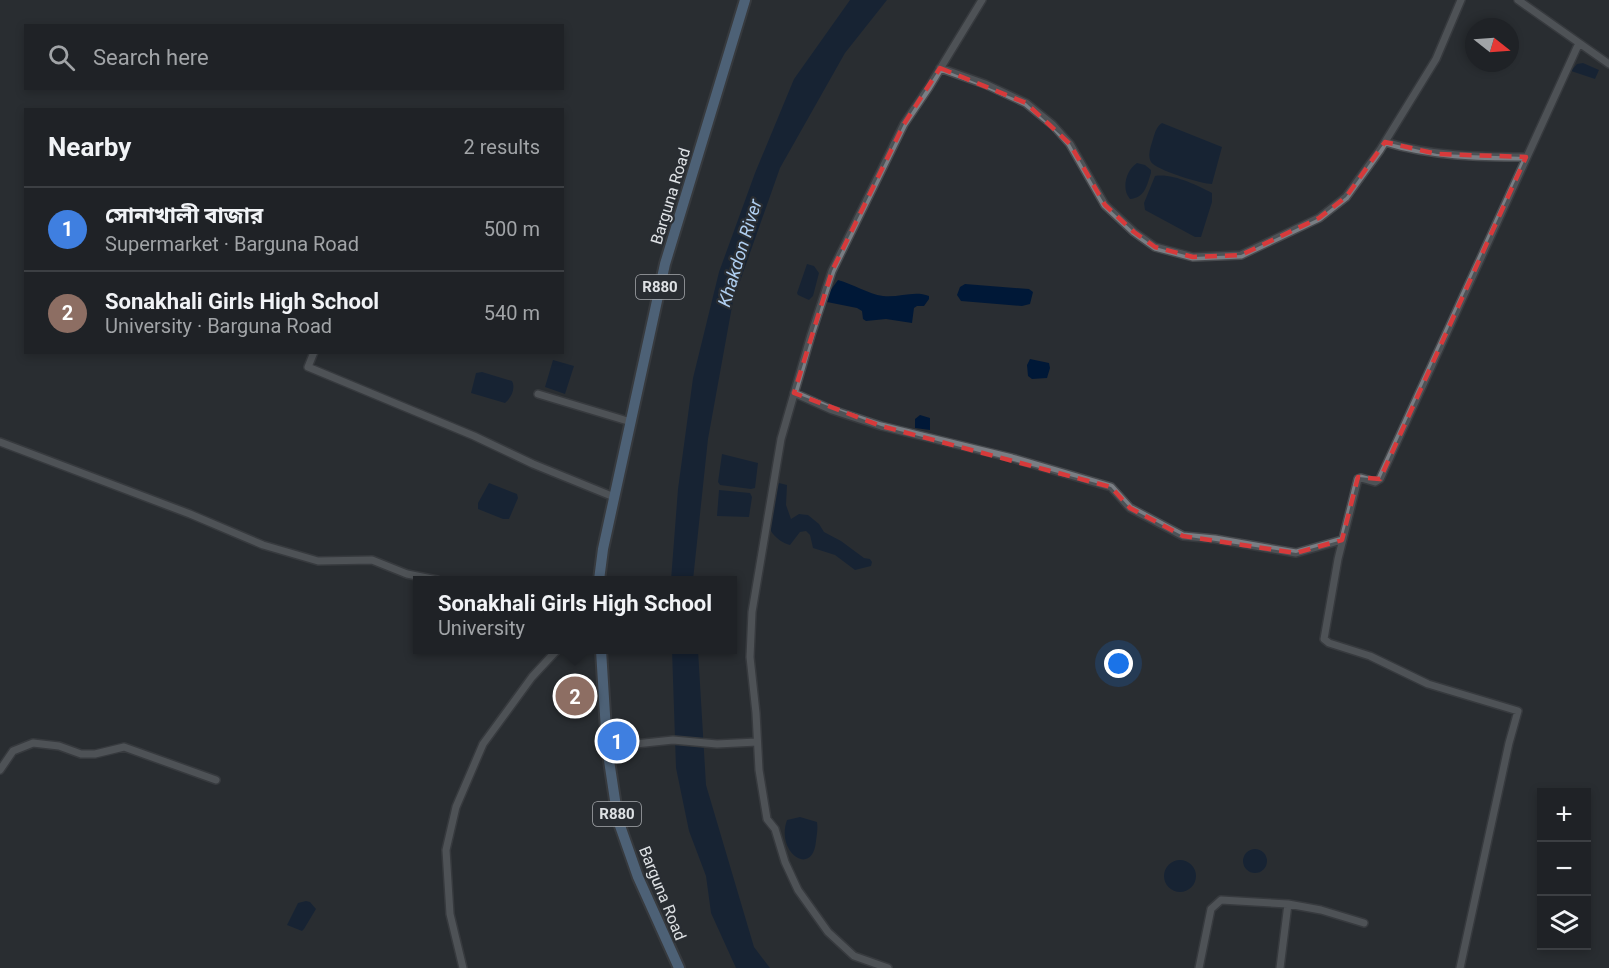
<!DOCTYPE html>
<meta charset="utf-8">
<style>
body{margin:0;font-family:Roboto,"Noto Sans Bengali",sans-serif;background:#272a2e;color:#f1f3f6}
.controls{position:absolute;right:18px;bottom:18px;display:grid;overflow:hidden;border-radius:0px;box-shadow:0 3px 9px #0003}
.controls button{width:54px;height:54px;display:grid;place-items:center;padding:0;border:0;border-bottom:2px solid #3c3f43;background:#1f2226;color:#f1f3f6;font:30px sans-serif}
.compass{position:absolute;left:1465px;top:18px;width:54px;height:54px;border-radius:50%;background:#1f2226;box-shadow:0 3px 9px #0003;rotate:107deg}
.you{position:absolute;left:1119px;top:664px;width:21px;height:21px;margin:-15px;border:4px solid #fff;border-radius:50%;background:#1a73e8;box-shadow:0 0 0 9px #1a73e833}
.badge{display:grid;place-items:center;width:39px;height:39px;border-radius:50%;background:#bca0f2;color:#fff;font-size:20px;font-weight:700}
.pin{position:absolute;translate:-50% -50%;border:3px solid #fff;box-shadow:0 2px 6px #0006}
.popup{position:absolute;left:413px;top:576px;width:324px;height:78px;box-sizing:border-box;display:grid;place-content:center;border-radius:0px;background:#1f2226;filter:drop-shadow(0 2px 4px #0005);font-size:20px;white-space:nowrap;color:#a1a4a7}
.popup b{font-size:22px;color:#f1f3f6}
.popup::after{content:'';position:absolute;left:50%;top:100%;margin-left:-12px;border:12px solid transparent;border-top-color:#1f2226}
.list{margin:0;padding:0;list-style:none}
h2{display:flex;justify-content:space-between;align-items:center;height:78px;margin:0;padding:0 24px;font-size:26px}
h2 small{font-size:20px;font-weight:400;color:#a1a4a7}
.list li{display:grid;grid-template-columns:39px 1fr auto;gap:18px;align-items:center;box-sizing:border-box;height:84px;padding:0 24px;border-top:2px solid #3c3f43}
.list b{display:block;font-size:22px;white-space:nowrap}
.list p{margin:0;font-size:20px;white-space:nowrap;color:#a1a4a7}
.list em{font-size:20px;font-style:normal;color:#a1a4a7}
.icon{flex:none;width:33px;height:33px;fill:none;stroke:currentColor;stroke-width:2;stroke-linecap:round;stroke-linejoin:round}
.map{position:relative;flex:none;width:1609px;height:968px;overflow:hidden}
.search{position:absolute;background:#1f2226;box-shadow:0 3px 9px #0003;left:24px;top:24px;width:540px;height:66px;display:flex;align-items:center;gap:15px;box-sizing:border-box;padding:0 21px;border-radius:0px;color:#a1a4a7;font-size:22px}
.panel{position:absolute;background:#1f2226;box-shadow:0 3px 9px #0003;left:24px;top:108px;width:540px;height:246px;border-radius:0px}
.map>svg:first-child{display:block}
</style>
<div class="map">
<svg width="1609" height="968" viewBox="0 0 1609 968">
<rect width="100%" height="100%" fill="#292d32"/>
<!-- water -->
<path fill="#001837" d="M850 0H887L845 53 780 168 733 301 708 439 693 580H671L678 489 693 378 719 272 755 173 794 79Z
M1583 63 1599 70 1595 79 1571 71 1577 64Z
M1162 123 1222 147 1212 184C1202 184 1156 170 1151 162 1147 155 1151 146 1153 139 1155 133 1156 127 1162 123Z
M1137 163 1145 165 1151 170V173C1147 185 1145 198 1130 199 1121 189 1126 170 1137 163Z
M1155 176C1172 173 1197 185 1212 193V202L1201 237H1195L1145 210 1144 203Z
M807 264 814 266 819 273 813 296 809 300 798 295 797 293Z
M838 280C853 284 868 294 883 296 899 298 914 290 929 296V299L924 306H917L914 308 912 323 886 319 866 321 863 319 862 311 857 308 827 302 830 291Z
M965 284 1029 289 1033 292 1030 304 1022 306 961 301 957 295 960 287Z
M1030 359 1049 363 1050 368 1047 378 1032 379 1028 376 1027 365Z
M553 360 574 366 565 394 545 387Z
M482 372 512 381C516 389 511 398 505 403L471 393 476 373Z
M920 415 930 418V430L915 428V419Z
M722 454 758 463 755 488 751 489 720 485 718 482Z
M489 483 517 494 518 498 509 519H503L478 509V503Z
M779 483 787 485 786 505 791 519 799 514 808 515 819 524 824 532 841 541 864 558 870 559 872 562 871 566 855 570 835 555 813 548 810 535 806 531 800 532 790 545C784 544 774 537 771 531 767 523 774 491 779 483Z
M719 490 750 493 752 497 749 517 717 516Z
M672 650H698L706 785 754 947 770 968H736L711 913 706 876 689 831 676 768Z
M800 817 817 822C818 828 817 834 816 841 813 878 775 853 787 820Z
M1243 861a12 12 0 1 1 24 0a12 12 0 1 1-24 0Z
M1164 876a16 16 0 1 1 32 0a16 16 0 1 1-32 0Z
M306 901 310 902 316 909 304 929 302 931 287 925 298 903Z"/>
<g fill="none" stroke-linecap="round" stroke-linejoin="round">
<defs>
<path id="minor" d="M1518 0 1609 64
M940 68 985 84 1026 103 1053 125 1070 144 1105 205 1134 232 1155 247 1193 257 1241 255 1319 218 1346 197 1380 150 1436 59 1461 0
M1385 142C1431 156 1478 157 1526 157
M314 352 308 367 474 436 533 464 614 497
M794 393 832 410 881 426 1012 458 1111 487 1130 508 1183 536 1215 539 1296 553 1342 540
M538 394 631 422
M0 442 190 514 263 545 318 561 372 560 407 574 437 580
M607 747 673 740 717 744 757 742
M0 770 13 751 33 743 59 746 81 754H95L124 747 216 780
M463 968 450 914 446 850 456 807 483 744 532 677 557 650
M888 968 854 956 828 932 798 890 785 862 775 829 767 819 759 770 756 713 750 657 752 612 781 439 811 335 832 271 904 124 929 87 982 0
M1199 968 1211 909 1221 900 1288 904 1321 910 1364 923
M1280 968 1288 904
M1460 968 1509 743 1518 711 1428 684 1370 656 1329 643 1324 639 1338 559 1358 479 1361 478 1375 482 1380 479 1579 43"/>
<path id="primary" d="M599 580 603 549 665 264 745 0
M601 650 607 747 618 820 638 877 679 968"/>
</defs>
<!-- minor casing -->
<use href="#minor" stroke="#474a4e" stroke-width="10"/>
<!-- primary casing -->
<use href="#primary" stroke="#474a4e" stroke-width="14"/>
<!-- minor -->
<use href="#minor" stroke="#7a7e84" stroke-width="7"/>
<!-- primary -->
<use href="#primary" stroke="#78a0cb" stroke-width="10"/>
</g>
<!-- marked area -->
<path d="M0 0H1609V968H0ZM940 68 1026 103 1070 144 1105 205 1134 232 1155 247 1193 257 1241 255 1319 218 1346 197 1385 142 1437 154 1526 157 1380 479 1358 477 1342 540 1296 553 1183 536 1130 508 1111 487 881 426 794 393 832 271 904 124Z" fill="#292d32" fill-opacity=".55" fill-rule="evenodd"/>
<path fill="none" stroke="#d73a3b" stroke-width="4.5" stroke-dasharray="12 8" stroke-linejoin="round" d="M940 68 1026 103 1070 144 1105 205 1134 232 1155 247 1193 257 1241 255 1319 218 1346 197 1385 142 1437 154 1526 157 1380 479 1358 477 1342 540 1296 553 1183 536 1130 508 1111 487 881 426 794 393 832 271 904 124Z"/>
<g text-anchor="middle" stroke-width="4.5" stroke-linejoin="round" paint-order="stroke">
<!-- shield labels -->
<g fill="#292d32" stroke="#a8abaf" stroke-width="1.5">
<rect x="636" y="275" width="48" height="24" rx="4.5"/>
<rect x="593" y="802" width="48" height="24" rx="4.5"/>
</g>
<g font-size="15" font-weight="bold" fill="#dee1e4">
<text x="660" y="292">R880</text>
<text x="617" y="819">R880</text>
</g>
<!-- street labels -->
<g font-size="16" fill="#dee1e4" stroke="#292d32">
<text transform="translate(670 196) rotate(-73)" y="6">Barguna Road</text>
<text transform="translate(663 893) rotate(68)" y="6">Barguna Road</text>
</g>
<!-- water labels -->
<g font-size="18" font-style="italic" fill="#afcef0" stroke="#292d32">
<text transform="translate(740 253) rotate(-73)" y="6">Khakdon River</text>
</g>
</g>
</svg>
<div class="controls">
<button>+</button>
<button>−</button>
<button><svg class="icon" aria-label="layers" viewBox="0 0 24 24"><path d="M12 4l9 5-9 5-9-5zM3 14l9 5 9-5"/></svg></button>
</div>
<svg class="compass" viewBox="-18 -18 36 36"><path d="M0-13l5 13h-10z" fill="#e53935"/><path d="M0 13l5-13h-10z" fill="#a1a4a7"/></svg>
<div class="you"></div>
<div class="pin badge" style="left:617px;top:741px;background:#3f7fe0">1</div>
<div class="pin badge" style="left:575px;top:696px;background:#8d6e63">2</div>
<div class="popup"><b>Sonakhali Girls High School</b>University</div>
<div class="search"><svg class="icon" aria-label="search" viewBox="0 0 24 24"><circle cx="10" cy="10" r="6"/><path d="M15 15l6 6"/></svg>Search here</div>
<section class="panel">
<h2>Nearby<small>2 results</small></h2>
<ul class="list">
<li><span class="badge" style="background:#3f7fe0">1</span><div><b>সোনাখালী বাজার</b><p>Supermarket · Barguna Road</p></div><em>500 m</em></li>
<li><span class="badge" style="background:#8d6e63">2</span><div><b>Sonakhali Girls High School</b><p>University · Barguna Road</p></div><em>540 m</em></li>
</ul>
</section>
</div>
